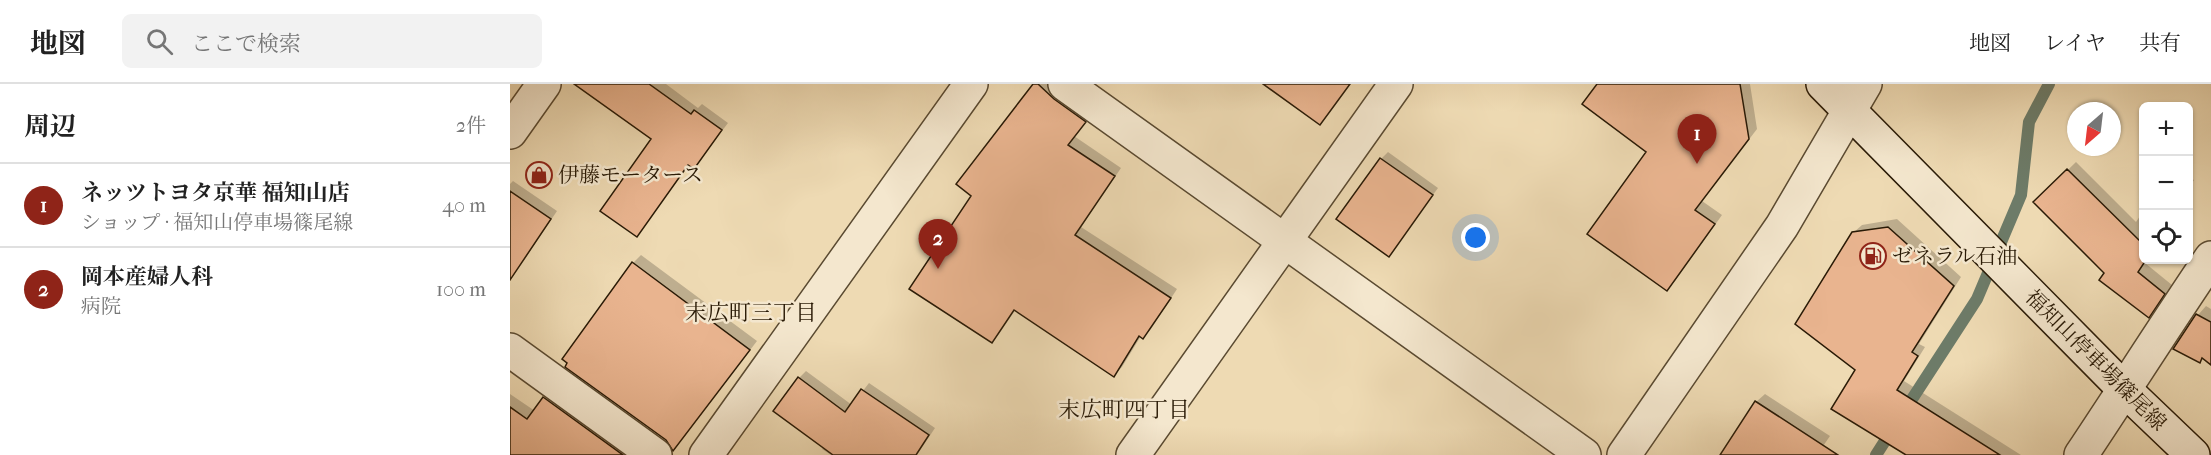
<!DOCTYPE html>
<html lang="ja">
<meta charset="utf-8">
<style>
body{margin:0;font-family:"IM FELL French Canon","Noto Serif JP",serif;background:#f2f2f2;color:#222}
.controls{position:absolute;right:18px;top:18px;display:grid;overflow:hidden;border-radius:9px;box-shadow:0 2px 4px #0004}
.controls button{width:54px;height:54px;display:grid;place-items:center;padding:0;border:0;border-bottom:2px solid #e0e0e0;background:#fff;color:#222;font:30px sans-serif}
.compass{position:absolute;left:1557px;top:18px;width:54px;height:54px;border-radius:50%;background:#fff;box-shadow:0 2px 4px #0004;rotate:208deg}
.you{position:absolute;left:966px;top:154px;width:21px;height:21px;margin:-15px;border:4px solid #fff;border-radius:50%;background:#1a73e8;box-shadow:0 0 0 9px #1a73e833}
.badge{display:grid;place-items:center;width:39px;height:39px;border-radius:50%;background:#8f2418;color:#fff;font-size:20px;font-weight:700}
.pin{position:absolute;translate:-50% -50px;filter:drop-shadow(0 2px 3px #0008)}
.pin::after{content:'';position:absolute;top:32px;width:21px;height:18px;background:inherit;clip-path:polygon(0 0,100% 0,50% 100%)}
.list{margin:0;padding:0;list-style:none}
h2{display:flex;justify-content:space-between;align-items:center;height:78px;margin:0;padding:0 24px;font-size:26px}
h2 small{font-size:20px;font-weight:400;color:#767676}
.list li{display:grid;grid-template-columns:39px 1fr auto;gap:18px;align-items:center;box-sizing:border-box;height:84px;padding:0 24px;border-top:2px solid #e0e0e0}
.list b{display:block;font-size:22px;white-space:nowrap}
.list p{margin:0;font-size:20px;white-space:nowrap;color:#767676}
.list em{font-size:20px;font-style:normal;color:#767676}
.icon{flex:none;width:33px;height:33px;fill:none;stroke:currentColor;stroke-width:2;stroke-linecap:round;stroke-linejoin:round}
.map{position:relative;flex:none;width:1701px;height:371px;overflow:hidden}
header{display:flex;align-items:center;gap:36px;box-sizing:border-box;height:84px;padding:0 30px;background:#fff;border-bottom:2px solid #e0e0e0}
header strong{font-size:28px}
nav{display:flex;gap:33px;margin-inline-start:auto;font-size:21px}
.search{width:420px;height:54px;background:#f2f2f2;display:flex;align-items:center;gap:15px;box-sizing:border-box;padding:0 21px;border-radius:9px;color:#767676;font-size:22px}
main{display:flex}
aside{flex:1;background:#fff}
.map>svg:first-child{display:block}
</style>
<header>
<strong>地図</strong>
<div class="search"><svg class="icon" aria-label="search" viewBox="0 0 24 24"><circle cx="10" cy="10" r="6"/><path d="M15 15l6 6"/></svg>ここで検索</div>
<nav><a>地図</a><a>レイヤ</a><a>共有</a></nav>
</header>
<main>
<aside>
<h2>周辺<small>2件</small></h2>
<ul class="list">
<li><span class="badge">1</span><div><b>ネッツトヨタ京華 福知山店</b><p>ショップ · 福知山停車場篠尾線</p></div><em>40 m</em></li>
<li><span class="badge">2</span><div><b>岡本産婦人科</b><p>病院</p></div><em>100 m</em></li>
</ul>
</aside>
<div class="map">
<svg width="1701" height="371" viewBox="0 0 1701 371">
<rect width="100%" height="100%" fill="#eedab3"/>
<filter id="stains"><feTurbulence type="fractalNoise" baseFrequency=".00333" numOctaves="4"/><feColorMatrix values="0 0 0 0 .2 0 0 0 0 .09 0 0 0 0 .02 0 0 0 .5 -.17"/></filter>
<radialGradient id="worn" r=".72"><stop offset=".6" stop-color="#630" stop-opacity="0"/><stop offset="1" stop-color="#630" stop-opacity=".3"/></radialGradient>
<!-- shadow -->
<path fill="#0003" d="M85 0H156L188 24 192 20 218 39 190 76 184 83 180 80 127 151 143 55Z
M525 0H546L582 29 564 52 611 84 571 143 667 205 641 245 633 253 631 252 612 283 604 291 506 225 489 250 482 257 463 111Z
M755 0H841L819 30 810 39Z
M1088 0H1240L1247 45 1192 117 1212 131 1165 197 1156 205 1138 68Z
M878 68 928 104 879 171 871 75Z
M1566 78 1626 138 1634 126V176H1638L1635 179 1662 201 1647 224 1639 232 1525 118Z
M1678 93 1684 96 1678 106Z
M3 97 47 127 0 197V100Z
M1387 135 1451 193 1409 260 1415 263 1394 297 1511 371H1399L1347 286 1343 149 1352 141Z
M131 171 247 257 176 350 59 279 123 179Z
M1696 222 1701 225V279L1693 273 1689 277 1665 264 1688 231Z
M296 287 342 321 359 299 425 344 407 371H321L312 365 314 362 289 294Z
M42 306 132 371H0V310L25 327Z
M1255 310 1320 352 1307 371 1246 318Z"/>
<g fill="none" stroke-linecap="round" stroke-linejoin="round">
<!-- stream -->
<path stroke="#6d7b68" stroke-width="12" d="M1393 329 1467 215 1511 111 1519 38 1539 0
M1366 371 1382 346"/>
</g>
<!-- building -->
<path fill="#e9b48f" stroke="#291a06" stroke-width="1.5" d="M64 0H139L181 30 184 26 212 46 184 85 178 81 127 153 90 127 141 55Z
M523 0H528L544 15 576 38 558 61 605 92 565 151 661 214 633 255 629 252 604 293 504 226 482 259 399 205 461 112 446 100Z
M753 0H840L810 41Z
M1087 0H1230L1239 55 1185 126 1205 140 1157 207 1077 150 1136 68 1072 20Z
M870 74 923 111 879 173 826 135Z
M1557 85 1634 161V179L1628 188 1655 210 1639 234 1589 196 1594 189 1523 118Z
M0 107 41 135 0 196Z
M1378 143 1444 202 1402 268 1408 272 1387 306 1490 371H1396L1321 325 1345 286 1285 240 1342 148Z
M122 178 240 266 163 367 156 356 55 283 57 279 52 275Z
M1686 230 1701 238V281L1692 274 1690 279 1663 265Z
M288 293 335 328 351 305 419 351 406 371H323L263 327Z
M33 313 113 371H0V323L17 335Z
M1245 317 1328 371H1210Z"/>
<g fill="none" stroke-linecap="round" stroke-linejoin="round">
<defs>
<path id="minor" d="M555 0 1074 371
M0 48 34 0
M0 266 145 371
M196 371 461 0
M623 371 886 0
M1571 371C1615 305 1657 239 1701 174"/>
<path id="tertiary" d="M1114 371 1272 142 1355 0"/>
<path id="secondary" d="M1313 0 1615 306 1683 371"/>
</defs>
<!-- minor casing -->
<use href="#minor" stroke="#5a4a31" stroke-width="36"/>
<!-- tertiary casing -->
<use href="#tertiary" stroke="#5a4a31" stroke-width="36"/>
<!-- secondary casing -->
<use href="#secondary" stroke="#291a06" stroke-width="36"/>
<!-- minor -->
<use href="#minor" stroke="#f4e7ce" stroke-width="33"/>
<!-- tertiary -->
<use href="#tertiary" stroke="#f4e7ce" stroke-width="33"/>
<!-- secondary -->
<use href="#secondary" stroke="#f4e7ce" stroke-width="33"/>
</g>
<!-- icons -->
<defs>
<symbol id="shop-ring" viewBox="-11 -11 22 22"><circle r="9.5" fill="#f4e7ce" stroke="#8f2418" stroke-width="1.5"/><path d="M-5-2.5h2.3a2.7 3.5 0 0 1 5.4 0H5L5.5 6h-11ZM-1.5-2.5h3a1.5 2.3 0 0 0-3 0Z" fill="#8f2418"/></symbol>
<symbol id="fuel-ring" viewBox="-11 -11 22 22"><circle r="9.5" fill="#f4e7ce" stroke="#8f2418" stroke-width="1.5"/><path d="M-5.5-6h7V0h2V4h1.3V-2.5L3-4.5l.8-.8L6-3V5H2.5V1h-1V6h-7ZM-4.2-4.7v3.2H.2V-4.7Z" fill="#8f2418"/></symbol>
</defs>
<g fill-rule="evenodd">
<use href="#shop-ring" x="14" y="76" width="30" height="30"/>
<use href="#fuel-ring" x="1348" y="157" width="30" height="30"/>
</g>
<g text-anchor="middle" stroke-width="5" stroke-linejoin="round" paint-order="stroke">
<!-- poi labels -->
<g font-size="21" fill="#291a06" stroke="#f4e7ce" text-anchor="start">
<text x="48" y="98">伊藤モータース</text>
<text x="1382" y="179">ゼネラル石油</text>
</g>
<!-- street labels -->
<g font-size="21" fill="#291a06" stroke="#f4e7ce">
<text transform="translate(1586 276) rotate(45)" y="7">福知山停車場篠尾線</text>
</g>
<!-- neighbourhood labels -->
<g font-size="22" fill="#291a06" stroke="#f4e7ce">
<text x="241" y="236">末広町三丁目</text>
<text x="614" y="333">末広町四丁目</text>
</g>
</g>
<rect width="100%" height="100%" filter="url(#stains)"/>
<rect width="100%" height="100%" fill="url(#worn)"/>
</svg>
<div class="controls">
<button>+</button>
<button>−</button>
<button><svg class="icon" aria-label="locate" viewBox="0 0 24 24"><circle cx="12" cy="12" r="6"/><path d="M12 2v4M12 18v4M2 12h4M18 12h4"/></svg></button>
</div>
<svg class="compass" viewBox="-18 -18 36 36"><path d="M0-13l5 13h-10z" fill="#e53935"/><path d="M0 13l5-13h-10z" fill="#767676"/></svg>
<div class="you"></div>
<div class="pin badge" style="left:1187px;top:80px">1</div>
<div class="pin badge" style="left:428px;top:185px">2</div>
</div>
</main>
